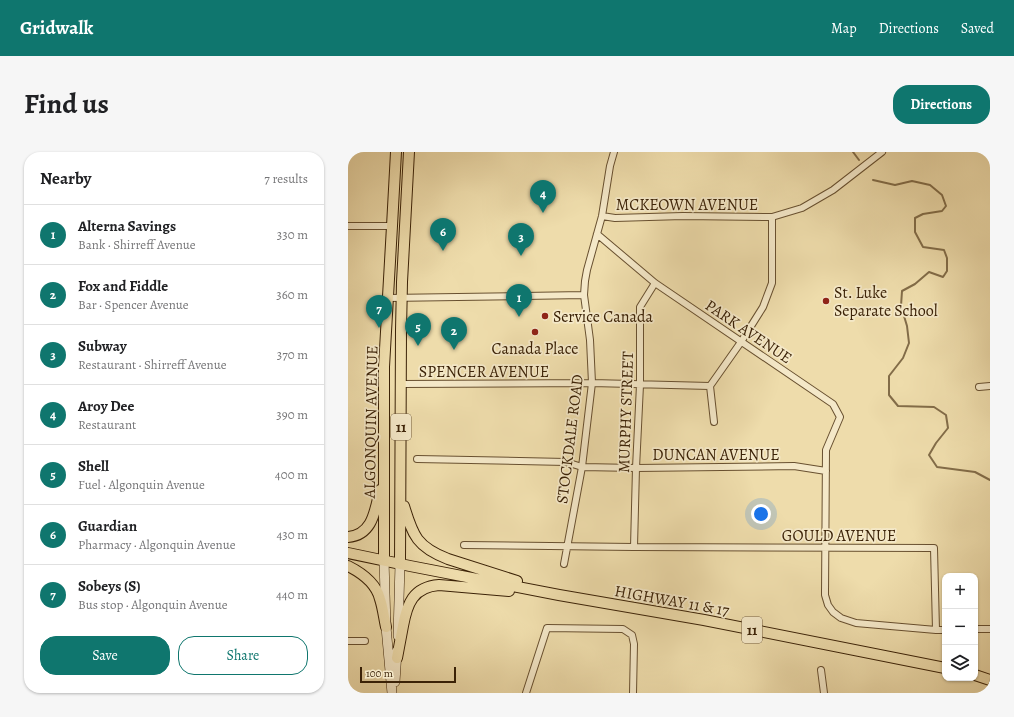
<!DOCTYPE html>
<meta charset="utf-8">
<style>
body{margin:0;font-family:Alegreya,serif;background:#f6f6f6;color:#202124}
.controls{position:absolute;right:12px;bottom:12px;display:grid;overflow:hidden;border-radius:8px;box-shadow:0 1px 3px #0004}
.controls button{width:36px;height:36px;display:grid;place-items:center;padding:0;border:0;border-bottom:1px solid #e0e0e0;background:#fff;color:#202124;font:20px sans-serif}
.scale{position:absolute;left:12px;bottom:10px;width:96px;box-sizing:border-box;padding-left:4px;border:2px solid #3b2207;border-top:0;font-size:11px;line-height:14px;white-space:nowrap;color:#3b2207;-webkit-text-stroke:3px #f4e8c8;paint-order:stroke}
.you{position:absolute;left:413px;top:362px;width:14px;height:14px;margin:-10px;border:3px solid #fff;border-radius:50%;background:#1a73e8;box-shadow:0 0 0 6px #1a73e833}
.badge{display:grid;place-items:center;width:26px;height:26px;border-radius:50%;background:#0f766e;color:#fff;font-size:13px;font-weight:700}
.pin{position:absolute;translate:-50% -33px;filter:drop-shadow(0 1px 2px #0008)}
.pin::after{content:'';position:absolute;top:21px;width:14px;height:12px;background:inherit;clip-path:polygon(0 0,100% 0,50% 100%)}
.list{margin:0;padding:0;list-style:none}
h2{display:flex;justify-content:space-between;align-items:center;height:52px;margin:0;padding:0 16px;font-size:17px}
h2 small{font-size:13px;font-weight:400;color:#757577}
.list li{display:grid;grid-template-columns:26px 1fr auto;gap:12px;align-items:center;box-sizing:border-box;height:60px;padding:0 16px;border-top:1px solid #e0e0e0}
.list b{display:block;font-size:15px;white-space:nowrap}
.list p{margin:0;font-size:13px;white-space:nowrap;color:#757577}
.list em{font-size:13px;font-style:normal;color:#757577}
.actions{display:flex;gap:8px;padding:12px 16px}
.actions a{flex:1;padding:9px 0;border:1px solid #0f766e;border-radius:16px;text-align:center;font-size:14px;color:#0f766e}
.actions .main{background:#0f766e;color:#fff}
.icon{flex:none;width:22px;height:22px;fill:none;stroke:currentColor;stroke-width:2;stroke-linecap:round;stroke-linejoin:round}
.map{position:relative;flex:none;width:642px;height:541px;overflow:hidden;border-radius:16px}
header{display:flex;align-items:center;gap:24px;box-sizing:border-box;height:56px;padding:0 20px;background:#0f766e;color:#fff}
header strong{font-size:19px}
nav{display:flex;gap:22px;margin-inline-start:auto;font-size:14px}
.intro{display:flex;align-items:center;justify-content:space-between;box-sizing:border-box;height:96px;padding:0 24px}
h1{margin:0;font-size:28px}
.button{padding:10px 18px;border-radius:16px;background:#0f766e;color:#fff;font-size:14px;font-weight:700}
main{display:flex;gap:24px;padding:0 24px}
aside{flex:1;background:#fff;border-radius:16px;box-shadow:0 1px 3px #0004}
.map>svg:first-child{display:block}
</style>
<header>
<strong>Gridwalk</strong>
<nav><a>Map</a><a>Directions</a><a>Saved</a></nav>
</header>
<div class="intro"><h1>Find us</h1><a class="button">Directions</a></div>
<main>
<aside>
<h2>Nearby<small>7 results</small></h2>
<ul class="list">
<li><span class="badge">1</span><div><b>Alterna Savings</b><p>Bank · Shirreff Avenue</p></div><em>330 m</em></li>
<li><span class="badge">2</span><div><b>Fox and Fiddle</b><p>Bar · Spencer Avenue</p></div><em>360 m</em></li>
<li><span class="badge">3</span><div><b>Subway</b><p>Restaurant · Shirreff Avenue</p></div><em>370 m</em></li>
<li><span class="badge">4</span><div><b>Aroy Dee</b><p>Restaurant</p></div><em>390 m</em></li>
<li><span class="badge">5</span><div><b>Shell</b><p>Fuel · Algonquin Avenue</p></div><em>400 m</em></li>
<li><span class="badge">6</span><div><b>Guardian</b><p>Pharmacy · Algonquin Avenue</p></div><em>430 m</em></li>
<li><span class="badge">7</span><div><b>Sobeys (S)</b><p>Bus stop · Algonquin Avenue</p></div><em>440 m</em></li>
</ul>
<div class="actions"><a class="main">Save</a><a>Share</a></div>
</aside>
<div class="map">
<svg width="642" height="541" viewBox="0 0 642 541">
<rect width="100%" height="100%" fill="#eedcab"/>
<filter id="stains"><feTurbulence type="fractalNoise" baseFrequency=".005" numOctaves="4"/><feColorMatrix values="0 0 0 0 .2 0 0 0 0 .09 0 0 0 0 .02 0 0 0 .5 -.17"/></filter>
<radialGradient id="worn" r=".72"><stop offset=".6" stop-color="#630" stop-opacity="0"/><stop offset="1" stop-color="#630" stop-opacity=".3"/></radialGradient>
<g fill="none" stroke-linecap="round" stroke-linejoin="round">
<!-- stream -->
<path stroke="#826c48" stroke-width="2" d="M505 0 511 8
M525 28 547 33 564 29 582 33 594 43 598 54 594 59 575 62 567 66V80L575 95 596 98 599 106V119L595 125 581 120 567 132 554 139 553 154 559 174 561 191 555 206 541 224V243L550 254 586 255 598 263 600 276 588 291 581 303 589 315 627 320 642 328"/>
<defs>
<path id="minor" d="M254 64 267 66 335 64 424 65 454 56 485 38 534 0
M0 74H44
M249 82 307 131 485 252 492 265 478 298 477 443 480 453 485 460 493 466 508 471 588 478H597
M40 146 236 143
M53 232 244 231 362 234
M631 235 642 234
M366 270 362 234 393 190 415 155 424 131V65
M69 307 218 310 234 315 288 316 446 314 478 319
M116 393 286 395 586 396 588 478
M286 395 288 316 292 233V155L307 131
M216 412 234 315 244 231 242 188 236 143 237 129 239 118 254 64 262 14 266 0
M627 477H642
M0 489H17
M473 518 476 541
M178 541 199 476 275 477 284 483 286 492 285 541"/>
<path id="secondary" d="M36 408 38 475 44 541
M50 484 52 412
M47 530 49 499"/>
<path id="trunk" d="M56 354C65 384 69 395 100 407L169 429
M0 385C25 383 27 358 32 338
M0 401 62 414 211 443 356 468 597 516
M36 408V215L44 74 48 0
M52 412 53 178 54 130 61 0
M0 414C14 421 28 431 32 447 35 456 36 466 38 475
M49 506C51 495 53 485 55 474 59 452 65 435 91 433L161 439
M627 523 642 528"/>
</defs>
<!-- minor casing -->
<use href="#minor" stroke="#685030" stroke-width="8"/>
<!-- secondary casing -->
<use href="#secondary" stroke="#3b2207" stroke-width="10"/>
<!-- trunk casing -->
<use href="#trunk" stroke="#3b2207" stroke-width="12"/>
<!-- minor -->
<use href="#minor" stroke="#f4e8c8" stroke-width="6"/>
<!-- secondary -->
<use href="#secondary" stroke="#f4e8c8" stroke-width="9"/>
<!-- trunk -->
<use href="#trunk" stroke="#eedcab" stroke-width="10"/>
</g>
<!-- markers -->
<g fill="#8f2418" stroke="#f4e8c8" stroke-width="1.5">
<circle cx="478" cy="149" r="4"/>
<circle cx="197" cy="164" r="4"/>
<circle cx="187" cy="180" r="4"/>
</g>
<g text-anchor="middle" stroke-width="3.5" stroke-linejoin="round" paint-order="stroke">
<!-- shield labels -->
<g fill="#f4e8c8" stroke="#725d41" stroke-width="1">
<rect x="43" y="262" width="20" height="26" rx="3"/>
<rect x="394" y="465" width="20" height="26" rx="3"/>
</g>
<g font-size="15" font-weight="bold" fill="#3b2207">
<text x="53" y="280">11</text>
<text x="404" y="483">11</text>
</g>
<!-- street labels -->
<g font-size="16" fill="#3b2207" stroke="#f4e8c8">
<text x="339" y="58">MCKEOWN AVENUE</text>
<text transform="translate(401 179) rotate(34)" y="6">PARK AVENUE</text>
<text x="136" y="225">SPENCER AVENUE</text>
<text transform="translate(277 260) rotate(-88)" y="6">MURPHY STREET</text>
<text transform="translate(22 270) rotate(-89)" y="6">ALGONQUIN AVENUE</text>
<text transform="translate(221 287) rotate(-83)" y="6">STOCKDALE ROAD</text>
<text x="368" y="308">DUNCAN AVENUE</text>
<text x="491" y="389">GOULD AVENUE</text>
<text transform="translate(324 448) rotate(10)" y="6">HIGHWAY 11 &amp; 17</text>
</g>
<!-- poi labels -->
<g font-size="16" fill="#3b2207" stroke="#f4e8c8" text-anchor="start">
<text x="486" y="146">St. Luke<tspan x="486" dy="18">Separate School</tspan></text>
<text x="205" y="170">Service Canada</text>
<text x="187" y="202" text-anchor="middle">Canada Place</text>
</g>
</g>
<rect width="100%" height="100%" filter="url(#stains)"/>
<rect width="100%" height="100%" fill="url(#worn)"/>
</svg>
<div class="controls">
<button>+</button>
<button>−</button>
<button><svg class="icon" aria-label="layers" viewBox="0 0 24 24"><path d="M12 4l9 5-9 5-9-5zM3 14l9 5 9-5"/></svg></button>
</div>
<div class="scale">100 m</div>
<div class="you"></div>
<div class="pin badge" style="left:171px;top:165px">1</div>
<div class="pin badge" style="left:106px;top:198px">2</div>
<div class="pin badge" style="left:173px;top:104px">3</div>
<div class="pin badge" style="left:195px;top:61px">4</div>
<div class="pin badge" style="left:70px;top:194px">5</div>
<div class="pin badge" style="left:95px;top:99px">6</div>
<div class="pin badge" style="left:31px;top:176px">7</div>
</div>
</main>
